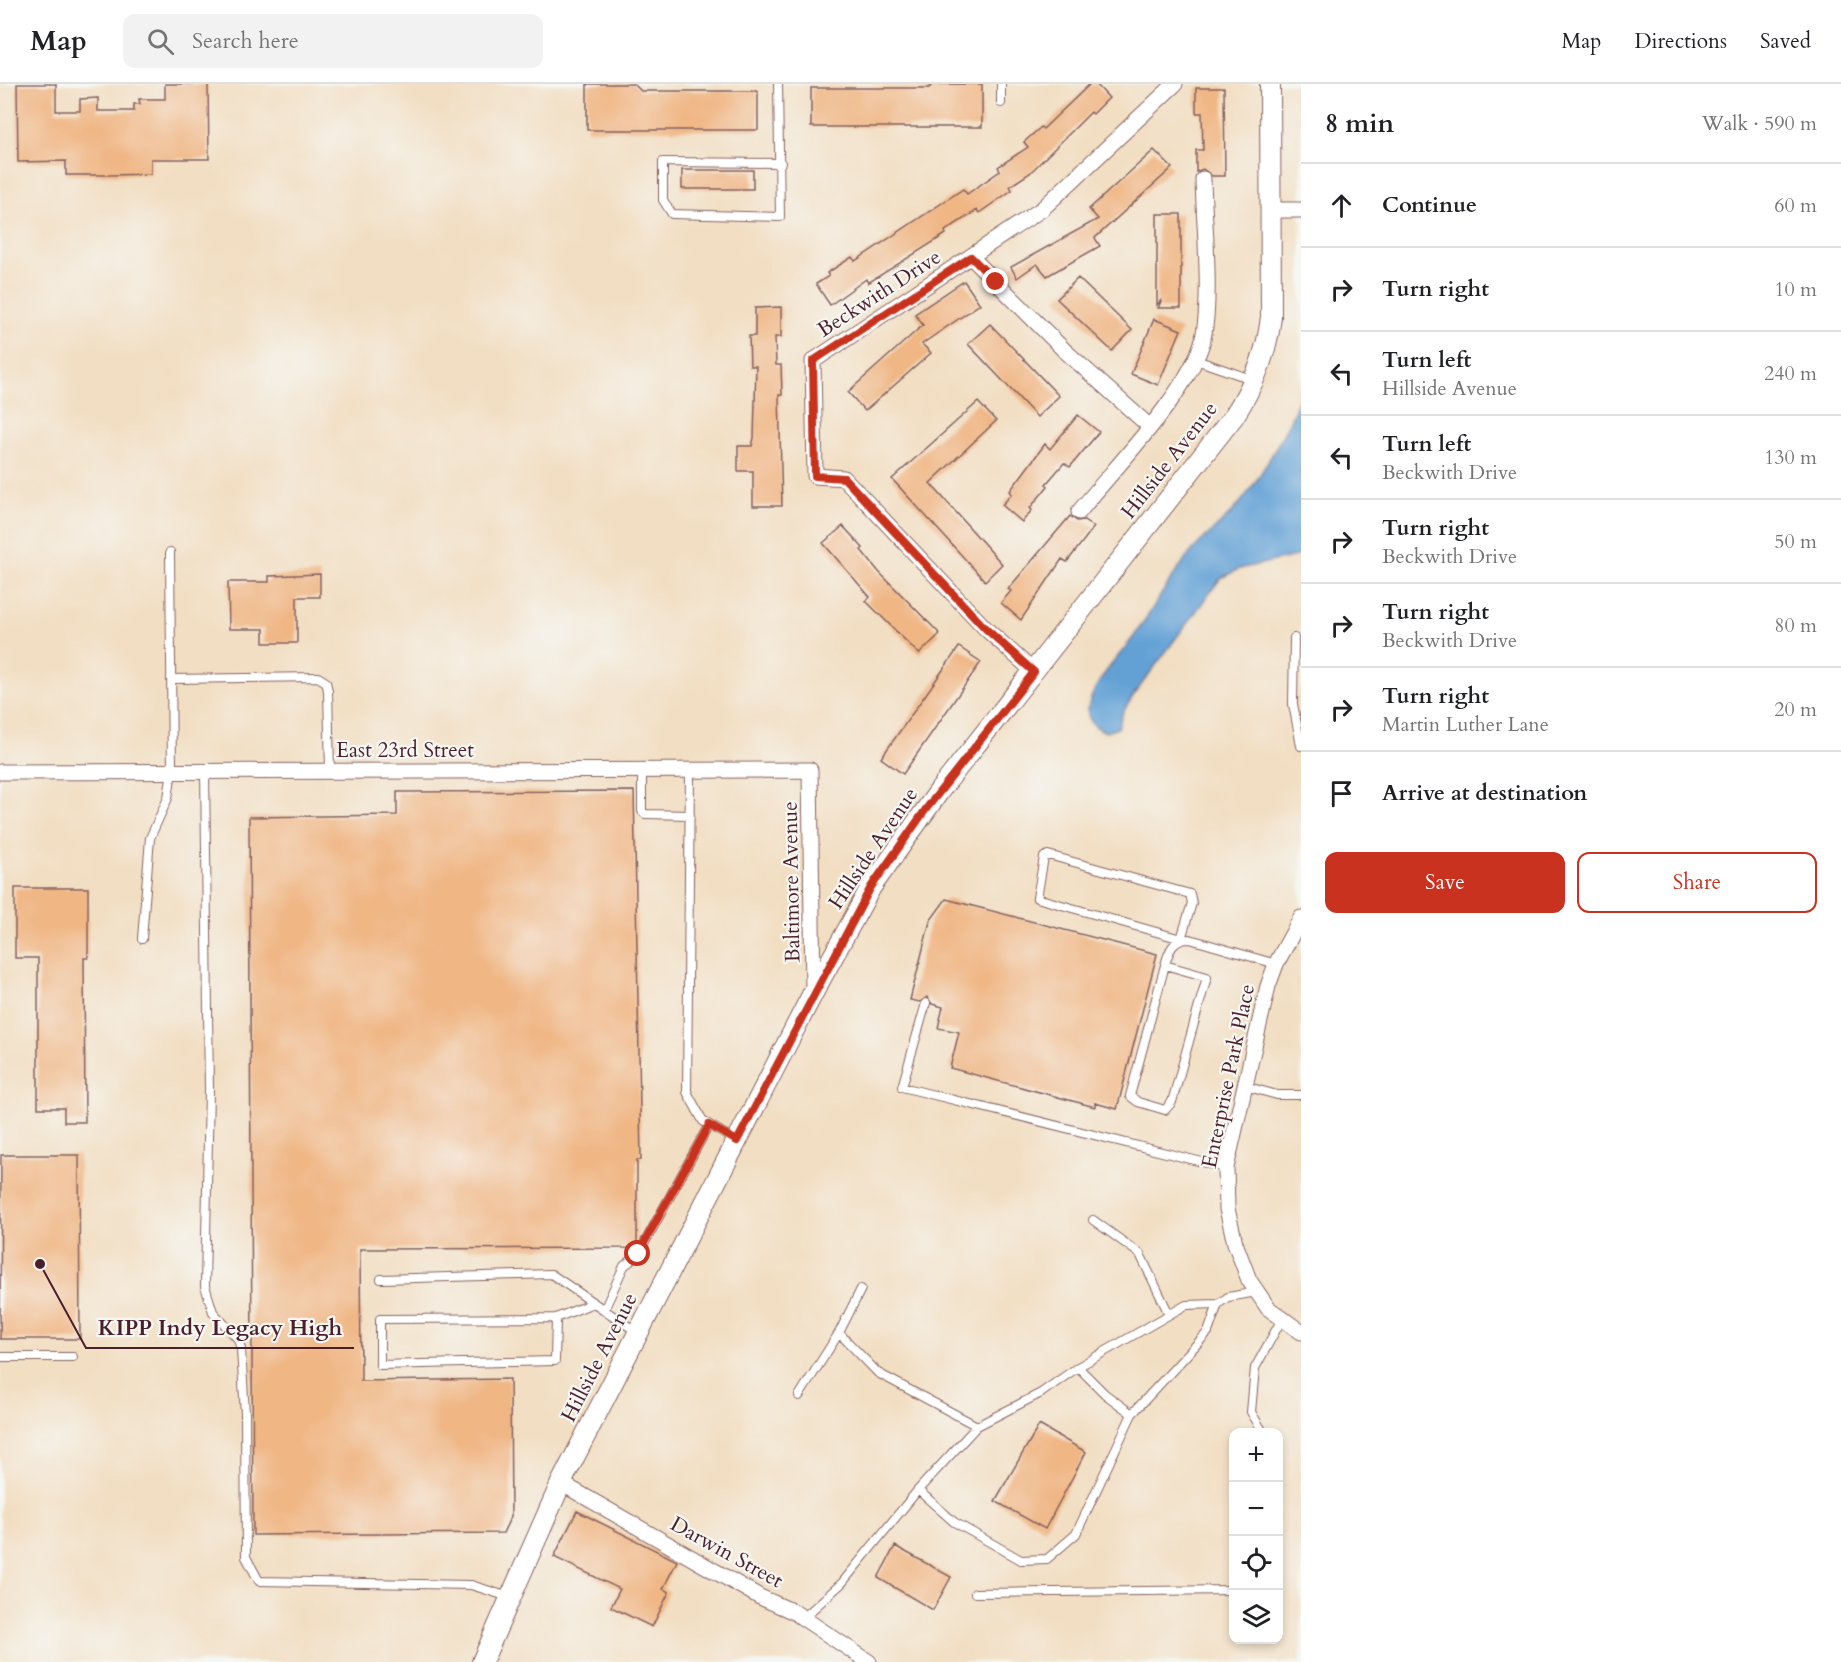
<!DOCTYPE html>
<meta charset="utf-8">
<style>
body{margin:0;font-family:Cardo,serif;background:#f2f2f2;color:#202124}
.controls{position:absolute;right:18px;bottom:18px;display:grid;overflow:hidden;border-radius:12px;box-shadow:0 3px 9px #0003}
.controls button{width:54px;height:54px;display:grid;place-items:center;padding:0;border:0;border-bottom:2px solid #e0e0e0;background:#fff;color:#202124;font:30px sans-serif}
.stop{position:absolute;width:18px;height:18px;margin:-14px;border:4px solid #c8321e;border-radius:50%;background:#fff}
.stop.end{background:#c8321e;border-color:#fff;box-shadow:0 2px 6px #0008}
.list{margin:0;padding:0;list-style:none}
h2{display:flex;justify-content:space-between;align-items:center;height:78px;margin:0;padding:0 24px;font-size:26px}
h2 small{font-size:20px;font-weight:400;color:#757577}
.list li{display:grid;grid-template-columns:39px 1fr auto;gap:18px;align-items:center;box-sizing:border-box;height:84px;padding:0 24px;border-top:2px solid #e0e0e0}
.list b{display:block;font-size:22px;white-space:nowrap}
.list p{margin:0;font-size:20px;white-space:nowrap;color:#757577}
.list em{font-size:20px;font-style:normal;color:#757577}
.actions{display:flex;gap:12px;padding:18px 24px}
.actions a{flex:1;padding:14px 0;border:2px solid #c8321e;border-radius:12px;text-align:center;font-size:21px;color:#c8321e}
.actions .main{background:#c8321e;color:#fff}
.icon{flex:none;width:33px;height:33px;fill:none;stroke:currentColor;stroke-width:2;stroke-linecap:round;stroke-linejoin:round}
.map{position:relative;flex:none;width:1301px;height:1578px;overflow:hidden}
header{display:flex;align-items:center;gap:36px;box-sizing:border-box;height:84px;padding:0 30px;background:#fff;border-bottom:2px solid #e0e0e0}
header strong{font-size:28px}
nav{display:flex;gap:33px;margin-inline-start:auto;font-size:21px}
.search{width:420px;height:54px;background:#f2f2f2;display:flex;align-items:center;gap:15px;box-sizing:border-box;padding:0 21px;border-radius:12px;color:#757577;font-size:22px}
main{display:flex}
aside{flex:1;background:#fff}
.map>svg:first-child{display:block}
</style>
<header>
<strong>Map</strong>
<div class="search"><svg class="icon" aria-label="search" viewBox="0 0 24 24"><circle cx="10" cy="10" r="6"/><path d="M15 15l6 6"/></svg>Search here</div>
<nav><a>Map</a><a>Directions</a><a>Saved</a></nav>
</header>
<main>
<div class="map">
<svg width="1301" height="1578" viewBox="0 0 1301 1578">
<rect width="100%" height="100%" fill="#f6f6f2"/>
<filter id="ink" filterUnits="userSpaceOnUse"><feTurbulence type="fractalNoise" baseFrequency=".0167" numOctaves="2"/><feDisplacementMap in="SourceGraphic" scale="12" xChannelSelector="R" yChannelSelector="G"/><feConvolveMatrix kernelMatrix="1 2 1 2 8 2 1 2 1" color-interpolation-filters="sRGB"/></filter>
<filter id="wash" filterUnits="userSpaceOnUse"><feTurbulence type="fractalNoise" baseFrequency=".008" numOctaves="4" result="noise"/><feDisplacementMap in="SourceGraphic" scale="24" xChannelSelector="R" yChannelSelector="G"/><feGaussianBlur stdDeviation="1.35" result="paint"/><feColorMatrix in="noise" values="0 0 0 0 0 0 0 0 0 0 0 0 0 0 0 0 0 1.4 0 .05"/><feComposite in="paint" operator="in"/></filter>
<g filter="url(#wash)">
<rect width="100%" height="100%" fill="#f2dec2"/>
<!-- water -->
<path fill="#64a1d5" stroke="#576080" stroke-width="1.5" d="M1301 308V471L1239 485 1221 494 1135 609 1123 628 1118 644 1106 648C1096 644 1086 636 1088 625 1093 598 1116 576 1132 555 1152 527 1169 495 1191 468 1204 453 1220 441 1233 427 1255 404 1293 338 1301 308Z"/>
<g id="blocks">
<!-- building -->
<path fill="#f0b684" d="M17 0H56V27H80V15L98 14V27H134V20H140L139 15H165V0H208L209 75H151V90L110 91H66V77L18 78Z
M587 0H634L641 7H758V46H587Z
M933 0H982V43H811V4H929Z
M1090 0H1096L1109 14 1093 30 1091 28 1030 89 1010 102 1012 106 979 129 977 126 945 147 946 150 868 199 866 195 830 221 816 200 829 192 827 189 852 173 855 177 963 105 967 110 1000 87 998 83 1028 63 1024 58 1041 43 1043 45Z
M1196 4H1224L1225 92H1212L1203 85 1196 88V66H1203L1202 29H1196Z
M1154 66 1172 84 1095 154 1100 162 1047 192 1037 180 1017 194 1011 183 1098 135 1089 125Z
M682 86H753V105H682Z
M1157 130H1181V224H1158L1162 215 1157 221Z
M1078 194 1132 246 1112 267 1057 215Z
M964 197 980 220 922 260 931 269 865 327 848 308 923 241 915 230Z
M781 223V253H775L776 281H781L782 311H779L782 422H753V387H738V362H752L754 354 756 282H750L749 252H755V224Z
M1154 235 1181 246 1158 301 1131 290Z
M990 240 1059 312 1037 333 968 260Z
M978 318 996 337 930 399 1002 480 985 497 892 395Z
M1078 331 1099 348 1070 383 1064 379 1046 400 1048 402 1030 424 1032 426 1022 438 1002 421 1012 410 1010 407 1045 360 1050 365Z
M1070 432 1077 437 1084 436 1094 443 1067 478 1062 475 1021 536 1001 519 1011 507 1008 505Z
M843 442 863 464 861 466 879 488 940 550 919 570 866 517 870 513 823 459Z
M320 490V513H297V559H264V545H229L228 498H269V492Z
M959 563 981 578 903 690 881 674Z
M634 707 641 1076H637V1160L635 1164 360 1165 361 1297 510 1295 511 1432 503 1449 253 1451 249 733 397 731V708Z
M15 804H88V874H84L85 1038H64V1024H38V874H15Z
M946 815 1157 870 1117 1025 1095 1019V1023L950 984 959 948 938 944 943 923 932 920 927 913 920 918 910 916 930 837Z
M1 1071H79L80 1255H0Z
M1039 1341 1086 1368 1045 1445 995 1417Z
M577 1427 677 1477 663 1505 669 1508 652 1543 611 1523 620 1505 554 1473Z
M895 1462 951 1493 933 1526 878 1494Z"/>
</g>
</g>
<g filter="url(#ink)">
<use href="#blocks" fill-opacity="0" stroke="#856260" stroke-width="1.5"/>
<g fill="none" stroke-linecap="round" stroke-linejoin="round">
<defs>
<path id="service" d="M778 0 780 133 672 130 663 116V78L781 79
M1001 19V0
M1196 276 1254 296
M1294 554 1293 620 1301 662
M171 595 318 593 326 598 328 607 330 687
M642 686V727L645 730 690 731
M690 686 687 1008 703 1037 736 1057
M205 687 209 1006 205 1202 213 1228 238 1255 241 1265 245 1330 246 1473 259 1497 471 1501 509 1513
M1048 771 1190 810 1192 819 1181 855 1037 814 1044 773Z
M142 855 150 754 168 714 172 687 170 468
M1165 881 1207 893 1172 1018 1165 1026 1138 1018 1130 1012 1165 881C1169 866 1173 855 1190 855L1276 880
M926 919 902 1003 1226 1084
M1245 1002 1277 1011H1301
M1093 1136 1140 1170 1169 1230
M381 1195 551 1190 637 1248
M604 1226 624 1182 638 1171 709 1041
M556 1234 555 1277 380 1281V1235L556 1234 593 1219
M839 1249 878 1289 977 1342
M0 1273H73
M1078 1283 1105 1310 1132 1330 1208 1248 1218 1220 1228 1213 1257 1208
M799 1312 839 1249 861 1205
M1263 1348 1251 1328 1255 1284 1282 1235
M918 1406 954 1438 1021 1476 1047 1475 1076 1450 1132 1330
M975 1509 1234 1506
M803 1534 842 1499 918 1406 977 1342 1041 1309 1078 1283 1186 1221 1218 1220"/>
<path id="minor" d="M1271 126H1301
M971 173 1064 266 1149 342
M1079 428C1114 384 1191 306 1203 255 1212 212 1204 141 1203 95
M1034 588 986 545 844 394 815 392 813 277 1042 125 1175 0
M0 688 810 686 813 909
M1301 834 1276 880 1268 902 1226 1084 1227 1125 1235 1159 1249 1196 1268 1224 1301 1248
M561 1399 760 1513 794 1528 869 1578"/>
<path id="tertiary" d="M482 1578 561 1399 813 909 871 803 940 706 1234 332C1254 301 1267 270 1271 233L1270 0"/>
</defs>
<!-- service casing -->
<use href="#service" stroke="#856260" stroke-width="10"/>
<!-- minor casing -->
<use href="#minor" stroke="#856260" stroke-width="17"/>
<!-- tertiary casing -->
<use href="#tertiary" stroke="#856260" stroke-width="22"/>
<!-- service -->
<use href="#service" stroke="#fff" stroke-width="8"/>
<!-- minor -->
<use href="#minor" stroke="#fff" stroke-width="15"/>
<!-- tertiary -->
<use href="#tertiary" stroke="#fff" stroke-width="20"/>
</g>
</g>
<g fill="none" stroke-linecap="round" stroke-linejoin="round" filter="url(#ink)">
<!-- route -->
<path stroke="#c8321e" stroke-width="8" d="M638 1170 709 1041 737 1057 871 803 926 725 1034 588 986 545 844 394 815 392 813 277 971 173 996 198"/>
</g>
<g text-anchor="middle" stroke-width="4.5" stroke-linejoin="round" paint-order="stroke">
<!-- street labels -->
<g font-size="21" fill="#4a1f2b" stroke="#f6f6f2">
<text transform="translate(879 209) rotate(-33)" y="7">Beckwith Drive</text>
<text transform="translate(1169 376) rotate(-52)" y="7">Hillside Avenue</text>
<text x="405" y="673">East 23rd Street</text>
<text transform="translate(873 764) rotate(-56)" y="7">Hillside Avenue</text>
<text transform="translate(791 798) rotate(-91)" y="7">Baltimore Avenue</text>
<text transform="translate(1228 992) rotate(-78)" y="7">Enterprise Park Place</text>
<text transform="translate(599 1273) rotate(-63)" y="7">Hillside Avenue</text>
<text transform="translate(727 1468) rotate(29)" y="7">Darwin Street</text>
</g>
</g>
<!-- callouts -->
<path fill="none" stroke="#4a1f2b" stroke-width="2" d="M40 1180L86 1264H354"/>
<circle fill="#4a1f2b" stroke="#f6f6f2" stroke-width="2" cx="40" cy="1180" r="6"/>
<g font-size="22" text-anchor="middle" font-weight="bold" fill="#4a1f2b" stroke="#f6f6f2" stroke-width="4.5" stroke-linejoin="round" paint-order="stroke">
<text x="220" y="1251">KIPP Indy Legacy High</text>
</g>
</svg>
<div class="controls">
<button>+</button>
<button>−</button>
<button><svg class="icon" aria-label="locate" viewBox="0 0 24 24"><circle cx="12" cy="12" r="6"/><path d="M12 2v4M12 18v4M2 12h4M18 12h4"/></svg></button>
<button><svg class="icon" aria-label="layers" viewBox="0 0 24 24"><path d="M12 4l9 5-9 5-9-5zM3 14l9 5 9-5"/></svg></button>
</div>
<div class="stop" style="left:638px;top:1170px"></div>
<div class="stop end" style="left:996px;top:198px"></div>
</div>
<aside>
<h2>8 min<small>Walk · 590 m</small></h2>
<ul class="list">
<li><svg class="icon" aria-label="ahead" viewBox="0 0 24 24"><path d="M12 20V5M6 11l6-6 6 6"/></svg><div><b>Continue</b></div><em>60 m</em></li>
<li><svg class="icon" aria-label="right" viewBox="0 0 24 24"><path d="M7 20v-9h11M14 6l5 5-5 5"/></svg><div><b>Turn right</b></div><em>10 m</em></li>
<li><svg class="icon" aria-label="left" viewBox="0 0 24 24"><path d="M17 20v-9H6M10 6l-5 5 5 5"/></svg><div><b>Turn left</b><p>Hillside Avenue</p></div><em>240 m</em></li>
<li><svg class="icon" aria-label="left" viewBox="0 0 24 24"><path d="M17 20v-9H6M10 6l-5 5 5 5"/></svg><div><b>Turn left</b><p>Beckwith Drive</p></div><em>130 m</em></li>
<li><svg class="icon" aria-label="right" viewBox="0 0 24 24"><path d="M7 20v-9h11M14 6l5 5-5 5"/></svg><div><b>Turn right</b><p>Beckwith Drive</p></div><em>50 m</em></li>
<li><svg class="icon" aria-label="right" viewBox="0 0 24 24"><path d="M7 20v-9h11M14 6l5 5-5 5"/></svg><div><b>Turn right</b><p>Beckwith Drive</p></div><em>80 m</em></li>
<li><svg class="icon" aria-label="right" viewBox="0 0 24 24"><path d="M7 20v-9h11M14 6l5 5-5 5"/></svg><div><b>Turn right</b><p>Martin Luther Lane</p></div><em>20 m</em></li>
<li><svg class="icon" aria-label="arrive" viewBox="0 0 24 24"><path d="M6 21V4h12l-3 4 3 4H6"/></svg><div><b>Arrive at destination</b></div></li>
</ul>
<div class="actions"><a class="main">Save</a><a>Share</a></div>
</aside>
</main>
